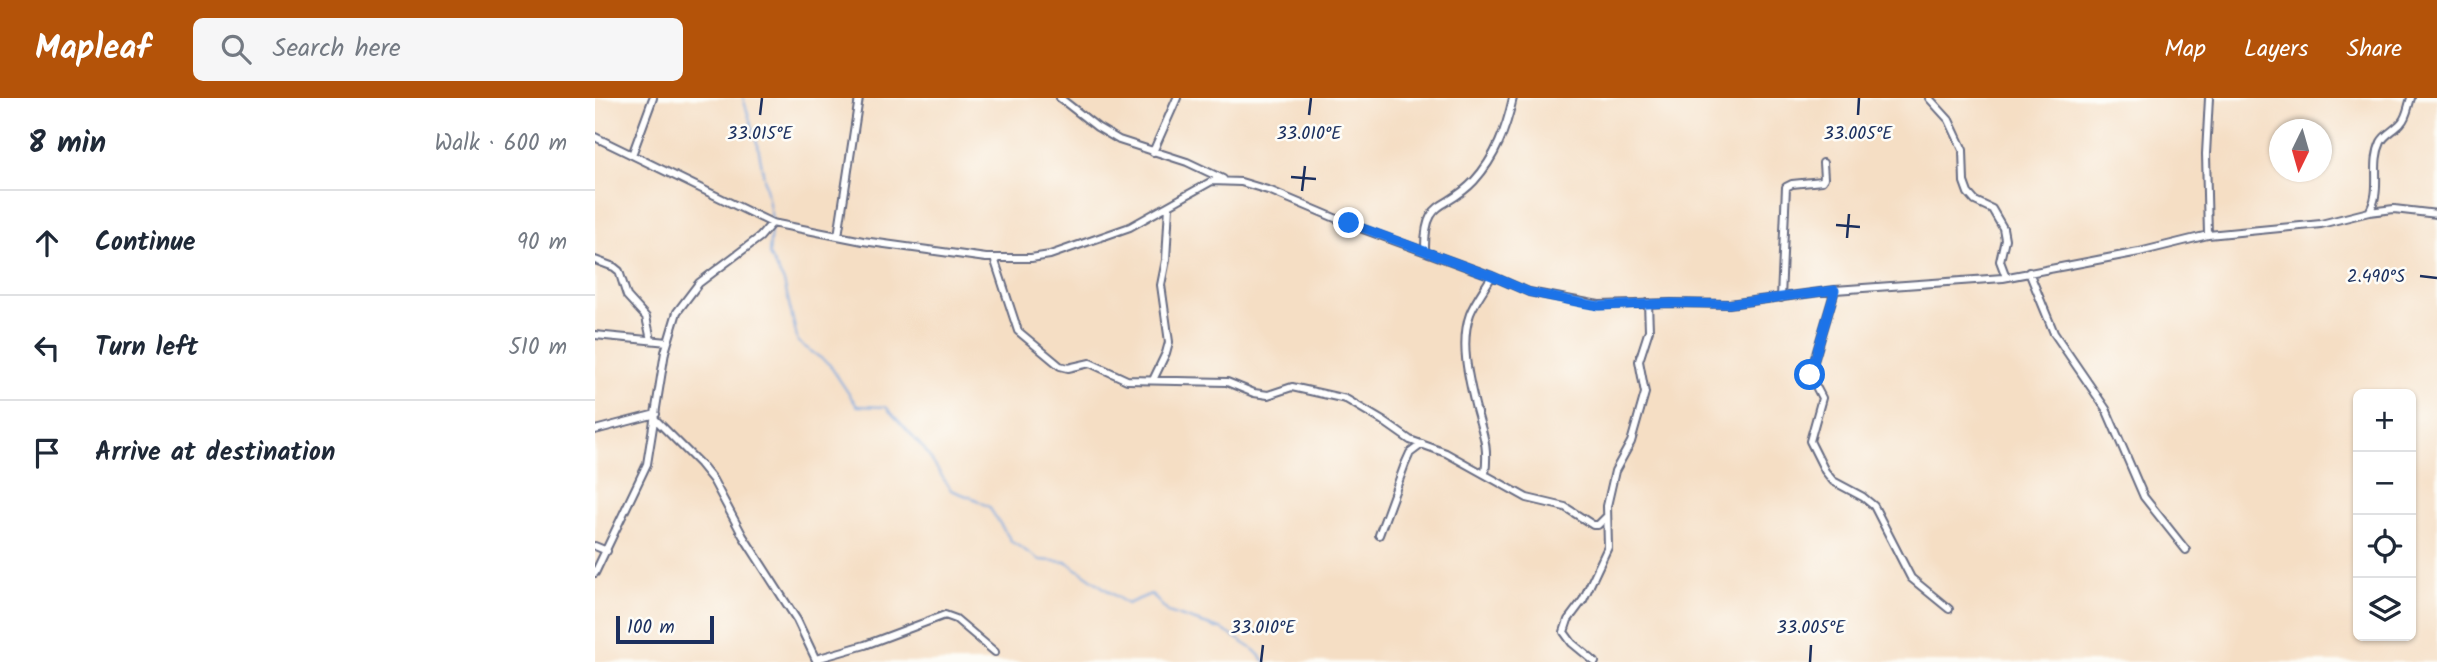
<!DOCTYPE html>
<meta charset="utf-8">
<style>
body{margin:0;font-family:Kalam,sans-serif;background:#f6f6f7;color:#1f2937}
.controls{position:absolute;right:21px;bottom:21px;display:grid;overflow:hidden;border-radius:10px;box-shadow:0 2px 5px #0004}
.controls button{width:63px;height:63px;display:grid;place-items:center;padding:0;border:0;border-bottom:2px solid #e0e1e3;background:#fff;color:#1f2937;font:35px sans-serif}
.compass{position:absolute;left:1674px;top:21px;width:63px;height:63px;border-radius:50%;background:#fff;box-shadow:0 2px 5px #0004;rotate:185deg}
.scale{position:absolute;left:21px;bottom:18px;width:98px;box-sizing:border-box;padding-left:7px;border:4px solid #1b2f5e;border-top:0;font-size:19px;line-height:24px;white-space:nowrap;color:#1b2f5e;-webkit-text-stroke:5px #fdfcf7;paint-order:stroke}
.stop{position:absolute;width:21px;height:21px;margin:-16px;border:5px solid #1a73e8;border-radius:50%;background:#fff}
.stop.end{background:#1a73e8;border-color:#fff;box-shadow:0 2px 7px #0008}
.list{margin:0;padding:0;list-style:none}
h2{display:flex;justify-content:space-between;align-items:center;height:91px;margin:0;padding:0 28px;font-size:30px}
h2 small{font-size:23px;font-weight:400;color:#747a83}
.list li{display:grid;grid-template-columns:46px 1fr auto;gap:21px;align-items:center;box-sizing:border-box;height:105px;padding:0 28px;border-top:2px solid #e0e1e3}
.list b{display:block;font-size:26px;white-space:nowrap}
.list em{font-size:23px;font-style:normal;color:#747a83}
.icon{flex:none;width:38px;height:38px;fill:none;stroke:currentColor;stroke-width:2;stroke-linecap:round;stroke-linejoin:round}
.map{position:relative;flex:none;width:1842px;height:564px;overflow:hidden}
header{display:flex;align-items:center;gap:42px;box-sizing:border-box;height:98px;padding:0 35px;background:#b45309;color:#fff}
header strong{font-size:33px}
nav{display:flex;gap:38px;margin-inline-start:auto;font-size:24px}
.search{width:490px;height:63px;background:#f6f6f7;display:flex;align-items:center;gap:18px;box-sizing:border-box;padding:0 24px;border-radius:10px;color:#747a83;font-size:26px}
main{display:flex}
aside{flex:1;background:#fff}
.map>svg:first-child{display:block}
</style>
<header>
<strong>Mapleaf</strong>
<div class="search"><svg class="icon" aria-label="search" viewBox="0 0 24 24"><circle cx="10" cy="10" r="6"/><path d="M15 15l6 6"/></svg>Search here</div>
<nav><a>Map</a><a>Layers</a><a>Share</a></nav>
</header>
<main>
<aside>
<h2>8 min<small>Walk · 600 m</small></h2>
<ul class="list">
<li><svg class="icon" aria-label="ahead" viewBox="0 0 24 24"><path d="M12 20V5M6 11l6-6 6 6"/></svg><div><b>Continue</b></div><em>90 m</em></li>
<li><svg class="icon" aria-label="left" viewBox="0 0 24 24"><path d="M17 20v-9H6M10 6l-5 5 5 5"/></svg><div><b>Turn left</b></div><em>510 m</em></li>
<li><svg class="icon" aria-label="arrive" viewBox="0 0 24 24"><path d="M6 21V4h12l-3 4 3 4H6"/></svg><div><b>Arrive at destination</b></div></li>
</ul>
</aside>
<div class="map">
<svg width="1842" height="564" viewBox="0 0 1842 564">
<rect width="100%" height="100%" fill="#fdfcf7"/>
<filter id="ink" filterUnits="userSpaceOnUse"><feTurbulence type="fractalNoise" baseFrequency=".0143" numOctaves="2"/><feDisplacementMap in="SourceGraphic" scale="14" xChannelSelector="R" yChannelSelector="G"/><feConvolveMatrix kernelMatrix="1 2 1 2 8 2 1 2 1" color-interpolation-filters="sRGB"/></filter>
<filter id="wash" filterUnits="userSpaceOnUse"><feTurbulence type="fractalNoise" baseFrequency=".00686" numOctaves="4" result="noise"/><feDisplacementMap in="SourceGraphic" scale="28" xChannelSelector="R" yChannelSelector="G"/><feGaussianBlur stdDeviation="1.57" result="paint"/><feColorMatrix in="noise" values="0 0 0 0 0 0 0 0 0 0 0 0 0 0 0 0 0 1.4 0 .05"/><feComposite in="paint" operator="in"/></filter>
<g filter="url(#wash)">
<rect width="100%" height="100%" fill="#f5dec4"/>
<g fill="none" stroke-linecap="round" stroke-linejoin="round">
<!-- stream -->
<path stroke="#73a1db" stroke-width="2" d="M148 0 163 48 177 121
M176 130 174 157 189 184 203 244 234 266 262 308 291 309 329 351 356 392 380 401 394 409 417 444 445 462 472 464 532 506 556 496 573 514 628 532 658 551 671 564"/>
</g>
</g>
<g filter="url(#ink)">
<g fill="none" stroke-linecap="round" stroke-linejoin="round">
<defs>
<path id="minor" d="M465 0 502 29 524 42 592 64 628 81
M1334 0 1354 22 1368 52 1369 84 1373 95 1380 103 1397 111 1408 130 1410 141 1405 163 1411 179
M0 39 177 125 268 143 391 160H436L455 157 535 129 617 83 646 84 676 93 754 126 897 178 934 194 1004 207 1076 205 1134 206 1240 192 1408 180 1544 154 1613 137 1726 126 1774 114 1799 111 1842 116
M558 54 582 0
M37 57 58 0
M1774 114C1788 92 1775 67 1786 44 1790 36 1800 32 1806 25 1812 19 1813 8 1816 0
M1613 137 1611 56 1614 0
M243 138 264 0
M830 153C829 99 850 114 879 83 901 59 911 31 918 0
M399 160 423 233 465 268 473 270 495 265 532 282 632 284 659 295 673 297 697 289 751 301 788 323 815 342 851 355 932 400 970 409 998 427H1003L1011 419
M0 162 19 169 24 173 32 198 51 219 56 242
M1434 174 1459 235 1511 311 1549 399 1591 452
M1240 192 1215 277 1227 300 1215 343 1230 373 1238 383 1268 399 1279 408 1316 480 1354 511
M1186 200 1191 89 1197 86 1227 83 1229 80 1228 65
M0 237 73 244
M558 282 571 255 574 244 566 187 571 162 574 108
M61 322 105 366 118 382 148 438 202 522 222 564
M0 332 61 316
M890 376C894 345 887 335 880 307 873 278 865 244 875 216 880 203 890 190 897 178
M784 437 810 366 815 355 827 346
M0 448 12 453
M0 475 52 366 70 254 82 214 104 185 165 139 177 125
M221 561 270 547 350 517 361 521 400 554
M1000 564 977 545 969 534 973 522 988 502 1013 449 1012 408 1020 373 1036 344 1050 295 1044 263 1054 232 1053 205"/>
</defs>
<!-- minor casing -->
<use href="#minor" stroke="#676c82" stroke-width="10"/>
<!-- minor -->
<use href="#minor" stroke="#fff" stroke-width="6"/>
</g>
</g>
<g fill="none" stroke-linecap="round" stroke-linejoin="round" filter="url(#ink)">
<!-- route -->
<path stroke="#1a73e8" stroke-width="9" d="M754 125 897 178 934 194 987 205 1004 208 1076 205 1134 206 1240 192 1215 277"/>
</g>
<!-- ticks -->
<path fill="none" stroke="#1b2f5e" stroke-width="2.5" d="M165 17 167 0M714 17 716 0M1263 17 1264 0M696 79 721 81M707 93 710 68M1241 127 1265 129M1252 140 1254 116M1825 178 1842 180M666 564 668 547M1215 564 1216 547"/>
<g font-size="18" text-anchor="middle" fill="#1b2f5e" stroke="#fdfcf7" stroke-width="5" stroke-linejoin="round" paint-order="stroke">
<text x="165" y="41">33.015°E</text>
<text x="714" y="41">33.010°E</text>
<text x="1263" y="41">33.005°E</text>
<text x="1781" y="184">2.490°S</text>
<text x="668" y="535">33.010°E</text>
<text x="1216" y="535">33.005°E</text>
</g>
</svg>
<div class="controls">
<button>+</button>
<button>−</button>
<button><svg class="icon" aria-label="locate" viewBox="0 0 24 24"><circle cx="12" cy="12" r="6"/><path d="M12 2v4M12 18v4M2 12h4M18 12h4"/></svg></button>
<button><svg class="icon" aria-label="layers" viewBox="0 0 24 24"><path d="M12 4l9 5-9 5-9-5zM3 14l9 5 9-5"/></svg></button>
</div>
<svg class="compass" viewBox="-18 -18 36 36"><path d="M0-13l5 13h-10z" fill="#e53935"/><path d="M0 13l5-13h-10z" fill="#747a83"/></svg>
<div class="scale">100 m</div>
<div class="stop" style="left:1215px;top:277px"></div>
<div class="stop end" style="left:754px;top:125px"></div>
</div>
</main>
